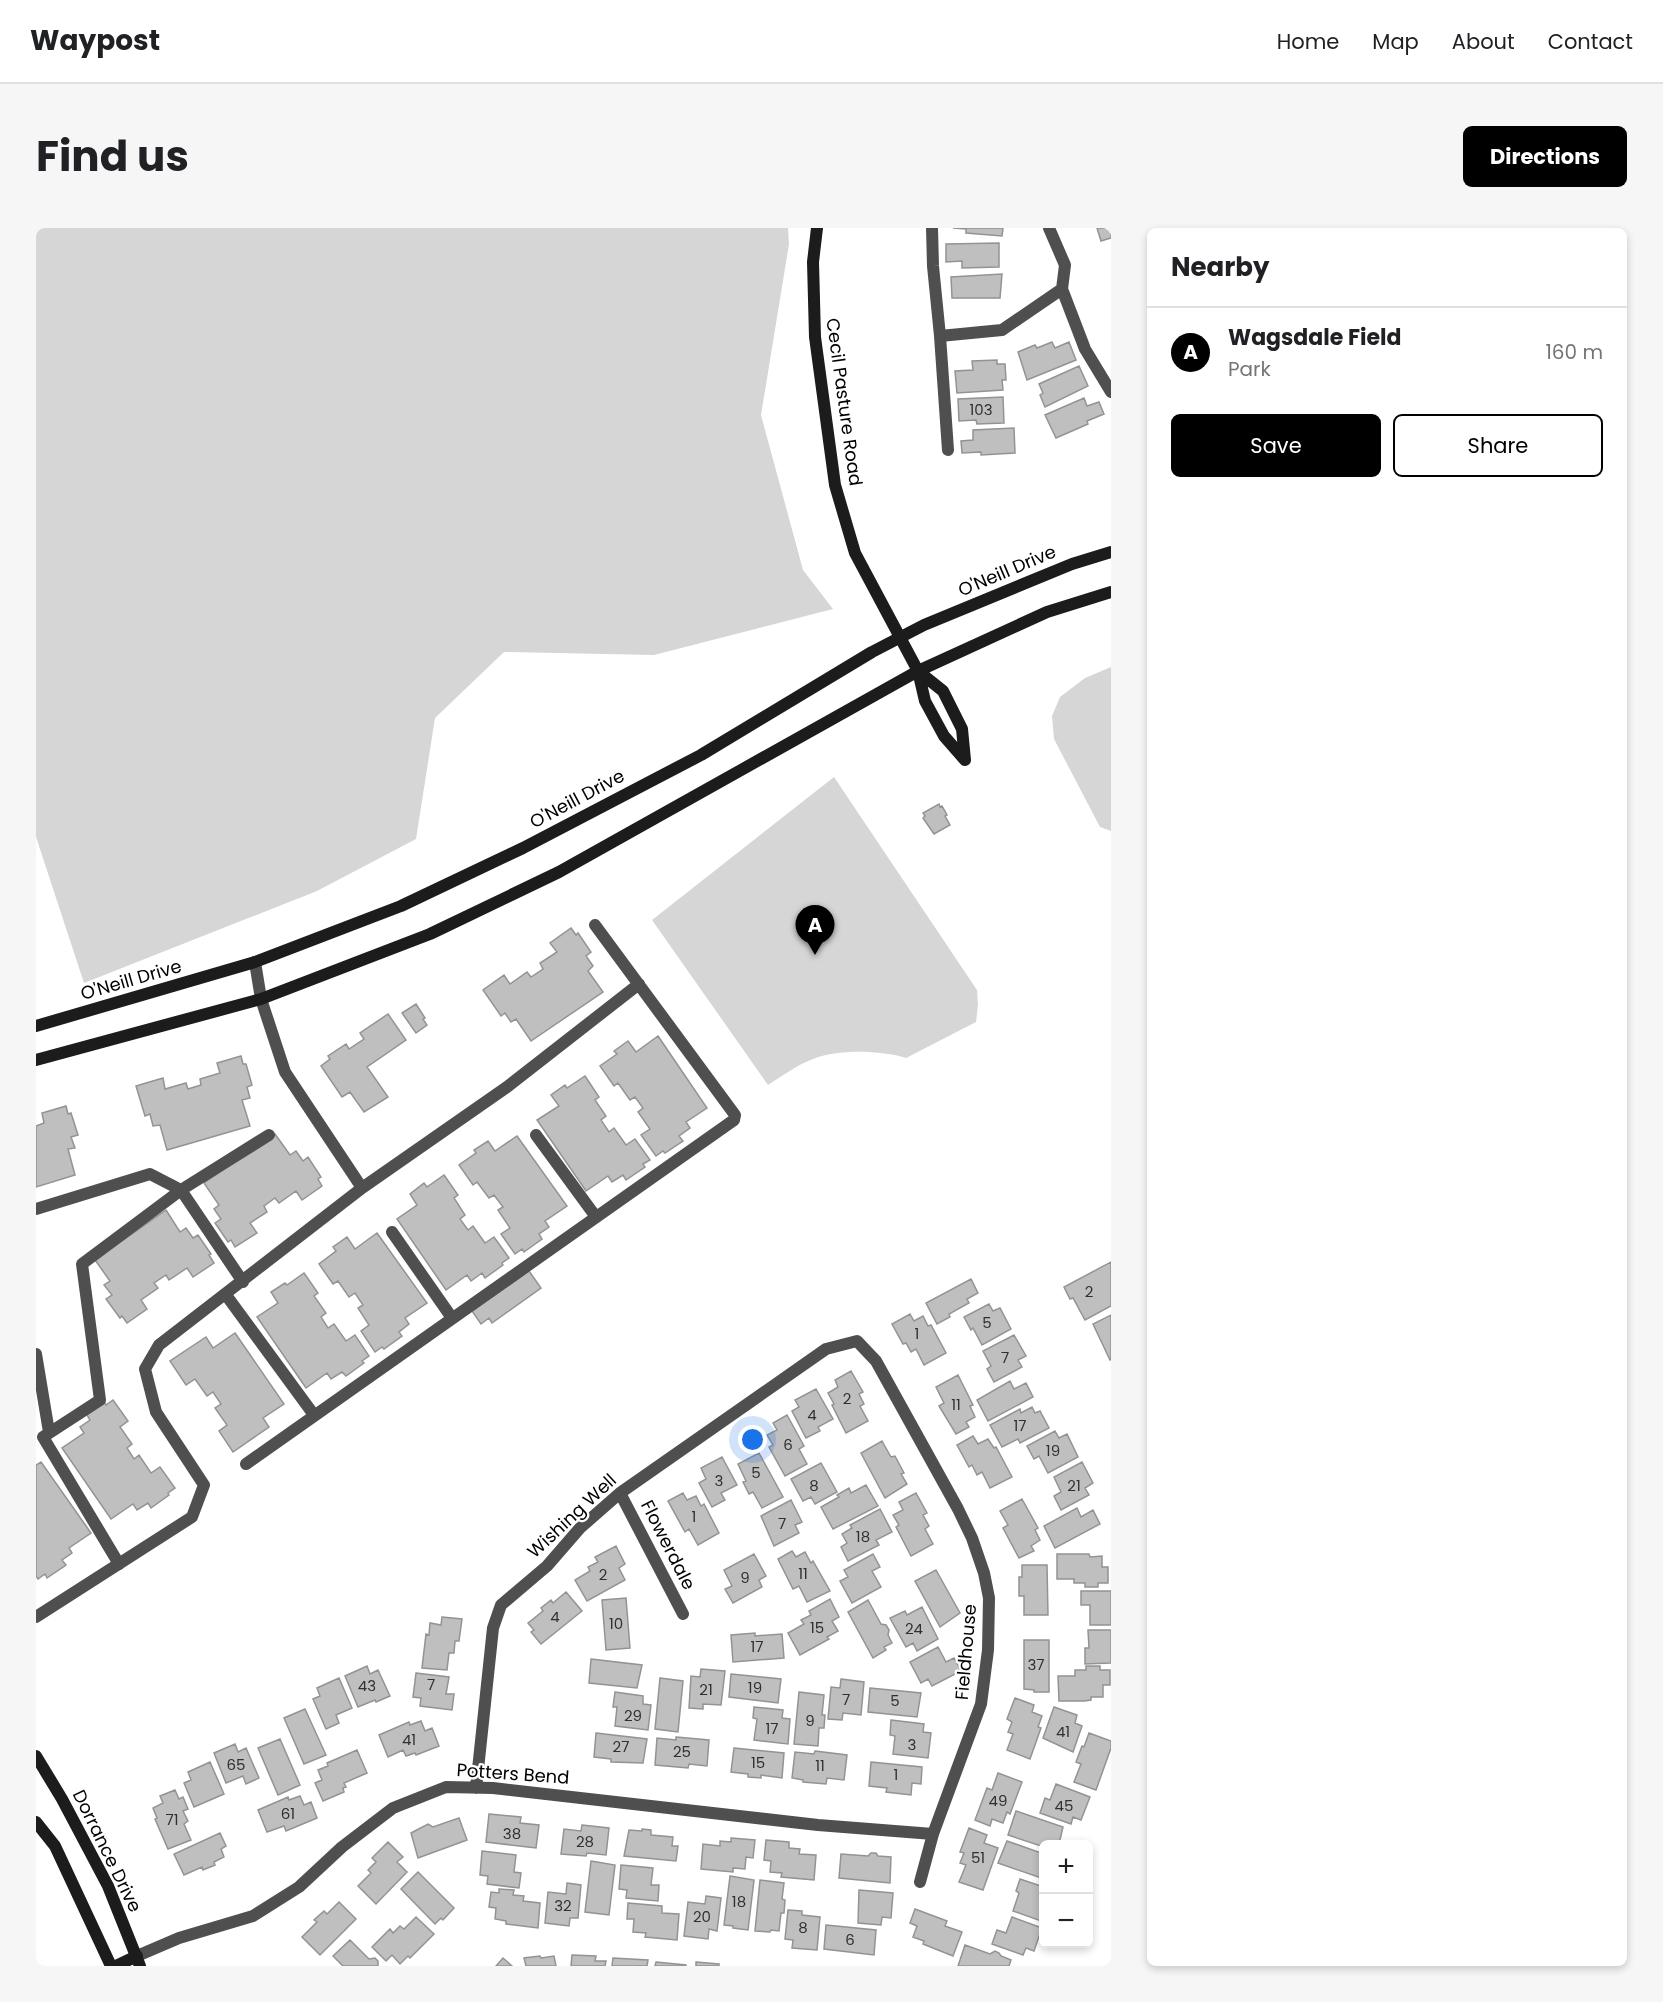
<!DOCTYPE html>
<meta charset="utf-8">
<style>
body{margin:0;font-family:Poppins,sans-serif;background:#f6f6f6;color:#202124}
.controls{position:absolute;right:18px;bottom:18px;display:grid;overflow:hidden;border-radius:9px;box-shadow:0 3px 9px #0003}
.controls button{width:54px;height:54px;display:grid;place-items:center;padding:0;border:0;border-bottom:2px solid #e0e0e0;background:#fff;color:#202124;font:30px sans-serif}
.you{position:absolute;left:717px;top:1212px;width:21px;height:21px;margin:-15px;border:4px solid #fff;border-radius:50%;background:#1a73e8;box-shadow:0 0 0 9px #1a73e833}
.badge{display:grid;place-items:center;width:39px;height:39px;border-radius:50%;background:#000;color:#fff;font-size:20px;font-weight:700}
.pin{position:absolute;translate:-50% -50px;filter:drop-shadow(0 2px 3px #0008)}
.pin::after{content:'';position:absolute;top:32px;width:21px;height:18px;background:inherit;clip-path:polygon(0 0,100% 0,50% 100%)}
.list{margin:0;padding:0;list-style:none}
h2{display:flex;justify-content:space-between;align-items:center;height:78px;margin:0;padding:0 24px;font-size:26px}
h2 small{font-size:20px;font-weight:400;color:#757577}
.list li{display:grid;grid-template-columns:39px 1fr auto;gap:18px;align-items:center;box-sizing:border-box;height:90px;padding:0 24px;border-top:2px solid #e0e0e0}
.list b{display:block;font-size:22px;white-space:nowrap}
.list p{margin:0;font-size:20px;white-space:nowrap;color:#757577}
.list em{font-size:20px;font-style:normal;color:#757577}
.actions{display:flex;gap:12px;padding:18px 24px}
.actions a{flex:1;padding:14px 0;border:2px solid #000;border-radius:9px;text-align:center;font-size:21px;color:#000}
.actions .main{background:#000;color:#fff}
.map{position:relative;flex:none;width:1075px;height:1738px;overflow:hidden;border-radius:9px}
header{display:flex;align-items:center;gap:36px;box-sizing:border-box;height:84px;padding:0 30px;background:#fff;border-bottom:2px solid #e0e0e0}
header strong{font-size:28px}
nav{display:flex;gap:33px;margin-inline-start:auto;font-size:21px}
.intro{display:flex;align-items:center;justify-content:space-between;box-sizing:border-box;height:144px;padding:0 36px}
h1{margin:0;font-size:42px}
.button{padding:15px 27px;border-radius:9px;background:#000;color:#fff;font-size:21px;font-weight:700}
main{display:flex;gap:36px;padding:0 36px}
aside{flex:1;background:#fff;border-radius:9px;box-shadow:0 3px 9px #0003}
.map>svg:first-child{display:block}
</style>
<header>
<strong>Waypost</strong>
<nav><a>Home</a><a>Map</a><a>About</a><a>Contact</a></nav>
</header>
<div class="intro"><h1>Find us</h1><a class="button">Directions</a></div>
<main>
<div class="map">
<svg width="1075" height="1738" viewBox="0 0 1075 1738">
<rect width="100%" height="100%" fill="#fff"/>
<!-- green -->
<path fill="#d6d6d6" d="M0 0H752L753 16 725 187 767 342 797 381 618 427 468 424 399 490 380 611 281 663 48 755 0 609Z
M1075 439V603L1064 599 1018 511 1016 488 1024 469 1049 450Z
M798 549 941 762 942 777 940 794 870 830C845 822 801 821 777 831 761 837 746 848 732 857L616 692Z"/>
<!-- building -->
<path fill="#bfbfbf" stroke="#939393" stroke-width="1.5" d="M917 0H967L966 8 930 5V1Z
M1061 0H1075V10L1065 13Z
M963 15V39L926 40V33L910 34V16Z
M966 46 964 70H916L915 49Z
M1016 114 1019 120 1033 114 1040 132 991 152 982 124 999 117 1001 120Z
M961 132V136H969L970 152H966L967 162 921 165 919 143 937 142 936 133Z
M1043 138 1052 158 1009 179 1004 167 1007 165 1003 156Z
M967 169 968 195 941 196 940 192 923 193 922 171Z
M1048 170 1051 178 1063 174 1068 186 1051 193 1052 196 1020 210 1009 187Z
M978 200 979 225 945 227V224L926 225 925 213 937 212V202Z
M903 576 904 579 906 578 911 587 909 588 914 597 898 606 887 590 889 588 887 585Z
M535 700 540 707 542 705 555 724 550 728 557 738 552 743 567 764 495 813 480 791 475 794 469 785 465 788 447 762 468 747 474 756 491 744 495 749 507 741 504 735 521 724 514 715Z
M380 776 389 790 387 791 391 797 380 805 366 785Z
M352 786 370 812 331 839 352 869 328 884 314 864 306 869 285 838 294 831 292 828 310 816 313 821 328 811 324 805Z
M622 808 671 880 650 894 654 900 643 908 647 913 629 925 627 923 620 928 605 907 614 901 602 884 607 880 599 869 594 872 582 855 578 858 564 838 581 826 578 823 592 813 600 824Z
M205 828 207 836H210L216 857 211 859 214 870 206 872 214 898 131 922 124 897 117 898 114 886 109 888 100 858 127 850 129 861 150 855 152 861 165 857 164 851 184 845 181 835Z
M549 848 563 869 559 872 570 888 565 892 573 904 578 900 590 917 599 911 614 932 607 936 609 939 590 952 587 947 576 954 572 948 550 963 501 892 523 878 515 867 529 857 531 860Z
M30 878 32 886 35 885 42 907 35 909 39 920 32 921 39 947 0 959V898L8 895 6 885Z
M239 906 254 927 260 923 267 933 272 929 285 949 282 951 286 958 266 972 260 963 243 975 239 970 228 978 231 984 214 995 221 1005 199 1019 195 1012 192 1014 179 995 185 991 178 981 183 977 168 955Z
M481 908 531 978 509 993 513 999 503 1006 506 1011 488 1024 486 1021 479 1026 465 1006 474 1000 462 982 467 979 458 967 453 970 441 954 437 957 423 937 440 925 438 922 452 913 459 923Z
M408 947 422 967 418 970 429 987 424 991 432 1002 437 998 449 1015 458 1009 473 1030 466 1035 467 1037 449 1050 446 1045 435 1053 431 1047 410 1062 361 991 381 977 374 966 388 955 391 959Z
M130 982 144 1004 150 1000 157 1010 162 1007 175 1026 173 1027 178 1035 157 1049 151 1040 133 1052 130 1047 118 1055 122 1060 105 1072 111 1081 91 1095 86 1088 84 1090 70 1071 76 1067 68 1057 74 1053 59 1032Z
M341 1005 391 1075 369 1090 373 1096 363 1104 366 1108 348 1121 346 1119 339 1124 325 1103 333 1097 322 1080 327 1077 319 1065 313 1069 302 1053 297 1056 283 1036 300 1023 297 1019 311 1009 319 1021Z
M1075 1034V1078L1049 1092 1037 1070 1034 1071 1028 1059Z
M493 1043 505 1060 456 1095 453 1090 445 1096 436 1083Z
M268 1045 282 1065 278 1068 290 1085 285 1089 292 1100 298 1096 310 1113 319 1107 333 1128 326 1133 328 1135 310 1148 306 1144 295 1151 291 1145 270 1160 221 1089 242 1075 235 1064 249 1055 251 1057Z
M935 1051 942 1065 931 1071 933 1075 913 1086 914 1089 901 1096 890 1075Z
M953 1076 957 1083 964 1080 975 1101 946 1117 937 1100 935 1102 928 1089Z
M874 1086 878 1093 887 1088 892 1098 895 1097 910 1125 888 1137 880 1121 875 1124 870 1115 867 1116 856 1096Z
M1075 1087V1131L1074 1132 1057 1096Z
M199 1105 248 1176 227 1190 233 1199 197 1224 183 1203 191 1197 179 1180 185 1176 177 1164 171 1168 159 1151 150 1157 134 1133 170 1109 177 1120Z
M978 1107 990 1128 982 1132 986 1139 958 1154 951 1141 955 1138 947 1123Z
M815 1143 827 1164 823 1166 828 1176 824 1178 832 1193 810 1205 796 1177 798 1176 792 1165 802 1159 799 1152Z
M922 1147 937 1177 934 1178 939 1189 930 1194 933 1199 920 1206 903 1178 908 1175 900 1159Z
M974 1153 978 1161 990 1155 997 1169 952 1193 941 1172Z
M780 1161 797 1191 782 1199 784 1203 770 1210 756 1183 763 1179 759 1172Z
M77 1172 92 1193 84 1199 96 1216 91 1220 98 1231 103 1227 115 1245 124 1239 139 1260 132 1265 133 1267 115 1280 112 1275 101 1282 97 1276 75 1291 26 1220 48 1205 44 1199 54 1192 51 1187 68 1174 70 1177Z
M996 1179 999 1185 1004 1183 1013 1200 984 1215 982 1211 966 1219 954 1197 984 1181 985 1185Z
M751 1187 768 1218 763 1221 771 1236 749 1248 733 1219 737 1217 731 1207 741 1202 737 1195Z
M1019 1203 1023 1210 1031 1206 1042 1229 1012 1245 1003 1228 998 1231 991 1218Z
M937 1208 942 1216 952 1211 958 1220 960 1219 976 1249 954 1260 946 1244 941 1247 936 1237 933 1239 921 1217Z
M846 1213 855 1229 859 1228 868 1245 865 1246 871 1256 849 1270 825 1225Z
M723 1225 747 1269 726 1280 717 1264 713 1266 707 1254 710 1253 702 1236Z
M686 1229 701 1257 685 1265 689 1272 676 1279 663 1255 670 1251 665 1240Z
M5 1234 55 1305 33 1320 36 1325 26 1332 30 1337 11 1350 9 1346 2 1351 0 1348V1237Z
M1046 1234 1057 1255 1049 1260 1053 1267 1025 1282 1018 1268 1025 1264 1018 1249Z
M785 1235 801 1264 779 1276 775 1269 767 1273 755 1251Z
M830 1257 842 1278 797 1301 785 1279 803 1269 801 1267 813 1260 815 1265Z
M647 1265 651 1272 660 1268 665 1278 668 1276 683 1305 662 1317 653 1301 649 1304 632 1273Z
M880 1265 891 1285 887 1287 893 1298 889 1301 897 1316 875 1328 860 1299 863 1297 857 1287 867 1282 863 1274Z
M986 1271 1002 1300 999 1302 1004 1312 995 1318 998 1323 983 1330 967 1300 972 1297 964 1283Z
M755 1272 766 1294 759 1297 763 1305 738 1318 725 1288Z
M1041 1280 1045 1289 1057 1282 1064 1296 1019 1320 1008 1298Z
M844 1281 856 1304 840 1312 843 1317 812 1333 805 1319 811 1315 806 1306 816 1300 814 1297Z
M580 1318 589 1336 583 1340 589 1352 551 1373 539 1352 554 1343 552 1339 562 1334 559 1329Z
M756 1323 760 1329 769 1324 775 1335 777 1333 794 1363 771 1374 763 1358 757 1361 742 1331Z
M718 1326 730 1348 723 1352 726 1359 697 1375 689 1361 696 1358 688 1342Z
M837 1326 844 1339 836 1343 845 1359 816 1375 804 1353 812 1349 808 1342Z
M1021 1326H1053L1054 1329 1066 1328V1339H1072V1355H1062V1359H1049V1355H1038V1351H1021Z
M986 1337H1011L1012 1387H988V1368H983V1349H986Z
M900 1342 924 1385 904 1399 879 1353Z
M1045 1363H1075V1397H1054V1377H1045Z
M530 1364 546 1383 505 1416 495 1404 498 1402 492 1395 507 1383 505 1380 515 1372 517 1375Z
M590 1370 594 1420 570 1422 566 1372Z
M794 1371 803 1389 796 1393 802 1403 791 1409 793 1411 764 1427 752 1405 768 1396 765 1392 775 1387 773 1383Z
M832 1372 845 1396 850 1397 853 1402 852 1407 856 1415 848 1419 850 1422 837 1430 812 1384Z
M886 1379 902 1411 881 1423 877 1415 870 1419 854 1390 869 1383 871 1387Z
M406 1389 426 1391 423 1413H419L418 1425H413L411 1442 386 1440 390 1406 393 1407 394 1395 405 1397Z
M1052 1402H1075V1435L1049 1436V1420H1053Z
M719 1405V1408L746 1406 748 1430 697 1434 695 1407Z
M988 1412H1013V1464H998V1462L988 1461Z
M902 1419 910 1434 918 1430 925 1443 896 1458 892 1451 885 1455 874 1434Z
M555 1431 606 1437 601 1460 553 1455Z
M331 1438 334 1446 342 1442 354 1468 340 1474 339 1472 322 1479 309 1448Z
M1050 1438H1064V1442H1074V1457H1067V1469H1055V1472L1048 1473H1023L1022 1448H1039V1442H1050Z
M665 1441 689 1443 685 1477 667 1476V1481L653 1480 655 1448 664 1449Z
M380 1445 413 1449 410 1466H418L416 1482 384 1478 385 1470 377 1469Z
M695 1446 745 1451 742 1475 693 1469Z
M303 1450 316 1480 300 1487 303 1495 290 1501 277 1471 284 1468 281 1460Z
M624 1450 647 1453 642 1504 619 1501Z
M805 1451 828 1454 825 1487 807 1485 806 1492 792 1491 795 1459 804 1460Z
M834 1460 885 1465 881 1489 832 1484Z
M579 1464 607 1468V1476L615 1477 612 1502 579 1498 581 1479H577Z
M763 1464 788 1467 786 1487H789L788 1500H783L782 1518 758 1516Z
M979 1470 998 1477 996 1484 1006 1488 1002 1499 1005 1500 994 1531 971 1522 977 1506 972 1504 976 1494 971 1491Z
M718 1479 747 1482 746 1490 754 1491 752 1516 718 1512 721 1491 717 1490Z
M1018 1479 1041 1487 1039 1495 1046 1498 1037 1524 1007 1510Z
M269 1481 290 1527 268 1536 248 1490Z
M855 1492 888 1496 887 1504 895 1505 892 1530 857 1526 859 1508 854 1507Z
M385 1493 389 1503 396 1500 403 1518 380 1527 379 1525 370 1528 367 1522 352 1529 343 1507 373 1494 374 1497Z
M560 1505 611 1511 607 1535 575 1534V1531L558 1529Z
M1053 1505 1075 1513V1520L1060 1562 1038 1554 1045 1536 1040 1534 1046 1518 1048 1519Z
M640 1509 673 1512 671 1538 653 1536 652 1540 619 1537 621 1510 640 1512Z
M244 1511 264 1557 242 1567 222 1520Z
M199 1516 202 1524 210 1520 223 1550 210 1556 207 1548 190 1555 178 1525Z
M698 1520 748 1525 746 1550 725 1547V1550L712 1549V1546L695 1544Z
M321 1522 331 1545 308 1555 310 1559 307 1560 308 1564 287 1573 279 1555 286 1552 282 1542 292 1538 291 1535Z
M779 1523 811 1527 808 1552 791 1550 790 1556 767 1554V1552L756 1550 759 1524 778 1526Z
M174 1534 188 1566 158 1579 148 1555 155 1552 152 1544Z
M835 1534 886 1539 885 1556 876 1555 875 1567 850 1564 851 1560 833 1558Z
M962 1545 986 1554 974 1586 971 1584 967 1595 956 1591 954 1598 939 1592 951 1560 956 1562Z
M1020 1556 1054 1569 1045 1592 1037 1589 1035 1596 1004 1585 1009 1570 1014 1572Z
M139 1562 143 1571 147 1569 152 1581 147 1583 152 1593 148 1596 155 1612 132 1621 119 1591 121 1590 117 1580 127 1575 124 1568Z
M264 1568 268 1577 275 1574 281 1590 250 1603 248 1598 231 1604 222 1582 252 1569 253 1572Z
M980 1583 1027 1599 1023 1616H1008V1619L972 1607Z
M453 1586 485 1589 484 1595 503 1597 500 1620 450 1614Z
M423 1590 431 1612 382 1630 375 1605 392 1596 397 1599Z
M546 1597 573 1600 570 1627 551 1625 550 1628 525 1626 528 1601 545 1603Z
M933 1600 951 1607 948 1615 962 1620 947 1662 923 1654 930 1637 924 1635 928 1625 924 1624Z
M606 1601 615 1602V1607L637 1609 636 1618H642L640 1633 588 1628 593 1602 606 1603Z
M184 1605 190 1618 185 1621 188 1629 178 1634 179 1637 167 1642 166 1639 148 1647 138 1626Z
M695 1610 719 1612 717 1630 710 1629 709 1641 697 1640V1644L665 1641 667 1616 684 1618V1613L695 1614Z
M730 1612 753 1614V1620L764 1621 763 1626 780 1627 778 1652 745 1649 746 1645 734 1644 735 1633 728 1632Z
M971 1613 1008 1626V1651L962 1635Z
M352 1614 367 1629 361 1634 371 1644 340 1676 322 1658 335 1645 332 1642 340 1634 336 1630Z
M446 1623 480 1627 478 1644 485 1645 483 1660 451 1656 452 1648 444 1647Z
M835 1625H840L842 1628 855 1629 854 1655 803 1650 805 1626 832 1628Z
M555 1633 579 1637 573 1687 549 1684Z
M585 1637 617 1640 615 1657H623L622 1673 590 1670 591 1662 583 1661Z
M382 1644 418 1680 407 1692 405 1690 399 1696 365 1661Z
M694 1648 718 1652 712 1702 697 1700V1698L688 1697Z
M984 1651 1008 1659V1694L977 1683 983 1665 980 1663Z
M724 1652 748 1655 746 1671 749 1672 748 1685H745L743 1703 735 1702 734 1704 719 1703Z
M531 1655 545 1657 542 1690H534L533 1698 509 1695 512 1664 530 1666Z
M463 1661 478 1662 477 1667 488 1668 487 1673 504 1675 502 1700 470 1696V1693L459 1691 460 1680 453 1679 455 1664 463 1665Z
M823 1662 857 1665 855 1690 846 1689 845 1697 822 1695Z
M670 1668 685 1670 681 1703 673 1701 672 1711 648 1708 652 1674 669 1676Z
M303 1674 320 1691 284 1727 266 1709 281 1694 278 1692 288 1683 291 1686Z
M592 1675 626 1678V1685L643 1686 641 1712 609 1709 610 1705 597 1704 598 1691H591Z
M879 1681 911 1693 909 1698 926 1704 917 1728 887 1716 888 1713 877 1709 881 1698 874 1695Z
M752 1682 766 1683V1687L784 1689 781 1722 756 1720 757 1712 749 1711Z
M380 1689 398 1706 374 1730 372 1728 364 1736 356 1727 350 1733 336 1719 354 1701 357 1705 364 1698 368 1701Z
M976 1689 1006 1700 998 1723 990 1720 987 1727 956 1716 961 1702 970 1705Z
M790 1697 840 1702 838 1727 788 1721Z
M314 1712 333 1731 339 1730 342 1733V1738H307L297 1728Z
M929 1717 954 1726 959 1723 963 1725 965 1728 975 1732 973 1738H922Z
M536 1727 560 1728 559 1733H570L569 1738H535Z
M504 1728 505 1730 518 1728 520 1738H490L488 1730Z
M467 1730 476 1738H460Z
M577 1730 612 1732 611 1738H576Z
M620 1734 650 1737V1738H619Z
M660 1734 683 1736V1738H660Z"/>
<g fill="none" stroke-linecap="round" stroke-linejoin="round">
<!-- street -->
<path stroke="#4f4f4f" stroke-width="12" d="M896 0 897 38 904 108 912 222
M1013 0 1029 37 1026 61 1049 121 1075 164
M904 108 966 102 1026 61
M219 734 225 771 249 844 326 960
M500 907 560 989
M0 981 114 946 145 962 207 1054
M356 1004 416 1090
M190 1067 278 1187
M0 1126 13 1204
M210 1236 698 892 699 887 559 697
M584 1265 647 1386
M83 1336 7 1209 64 1172 46 1036 145 962 233 907
M0 1389 156 1289 168 1257 120 1184 109 1141 123 1117 326 960 471 859 603 756
M440 1560 457 1400 465 1377 511 1338 544 1300 584 1265 790 1121 821 1113 840 1133 922 1281 936 1310 948 1345 953 1370 952 1422 945 1476 897 1606 884 1654
M101 1728 143 1710 217 1688 263 1659 306 1619 357 1580 410 1559 457 1560 782 1597 897 1606"/>
<!-- secondary -->
<path stroke="#1c1c1c" stroke-width="12" d="M781 0 777 34 779 109 799 257 819 325 882 443 889 473 908 508 929 532
M882 443 907 463 926 501 929 532
M0 798 219 734 365 678 487 620 665 527 836 424 888 397 1036 336 1075 324
M0 832 225 771 394 706 523 644 882 443 1011 384 1075 364
M0 1528 26 1571 72 1658 104 1738
M0 1594 19 1618 75 1738
M80 1738 101 1728"/>
</g>
<g text-anchor="middle" stroke-width="4.5" stroke-linejoin="round" paint-order="stroke">
<!-- number labels -->
<g font-size="15" fill="#303030">
<text x="945" y="187">103</text>
<text x="1053" y="1069">2</text>
<text x="951" y="1100">5</text>
<text x="881" y="1111">1</text>
<text x="969" y="1135">7</text>
<text x="811" y="1176">2</text>
<text x="920" y="1182">11</text>
<text x="776" y="1192">4</text>
<text x="984" y="1203">17</text>
<text x="752" y="1222">6</text>
<text x="1017" y="1228">19</text>
<text x="720" y="1250">5</text>
<text x="683" y="1258">3</text>
<text x="778" y="1263">8</text>
<text x="1038" y="1263">21</text>
<text x="658" y="1294">1</text>
<text x="746" y="1301">7</text>
<text x="827" y="1314">18</text>
<text x="767" y="1351">11</text>
<text x="567" y="1352">2</text>
<text x="709" y="1355">9</text>
<text x="519" y="1394">4</text>
<text x="580" y="1401">10</text>
<text x="781" y="1405">15</text>
<text x="878" y="1406">24</text>
<text x="721" y="1424">17</text>
<text x="1000" y="1442">37</text>
<text x="395" y="1462">7</text>
<text x="331" y="1463">43</text>
<text x="719" y="1465">19</text>
<text x="670" y="1467">21</text>
<text x="810" y="1477">7</text>
<text x="859" y="1478">5</text>
<text x="597" y="1493">29</text>
<text x="774" y="1498">9</text>
<text x="736" y="1506">17</text>
<text x="1027" y="1509">41</text>
<text x="373" y="1517">41</text>
<text x="876" y="1522">3</text>
<text x="585" y="1524">27</text>
<text x="646" y="1529">25</text>
<text x="722" y="1540">15</text>
<text x="200" y="1542">65</text>
<text x="784" y="1543">11</text>
<text x="860" y="1552">1</text>
<text x="962" y="1578">49</text>
<text x="1028" y="1583">45</text>
<text x="252" y="1591">61</text>
<text x="136" y="1597">71</text>
<text x="476" y="1611">38</text>
<text x="549" y="1619">28</text>
<text x="942" y="1635">51</text>
<text x="703" y="1679">18</text>
<text x="527" y="1683">32</text>
<text x="666" y="1694">20</text>
<text x="767" y="1705">8</text>
<text x="814" y="1717">6</text>
</g>
<!-- street labels -->
<g font-size="18" fill="#000" stroke="#fff">
<text transform="translate(808 174) rotate(82)" y="6">Cecil Pasture Road</text>
<text transform="translate(971 343) rotate(-23)" y="6">O'Neill Drive</text>
<text transform="translate(541 571) rotate(-28)" y="6">O'Neill Drive</text>
<text transform="translate(95 752) rotate(-16)" y="6">O'Neill Drive</text>
<text transform="translate(536 1288) rotate(-43)" y="6">Wishing Well</text>
<text transform="translate(632 1317) rotate(63)" y="6">Flowerdale</text>
<text transform="translate(930 1424) rotate(-85)" y="6">Fieldhouse</text>
<text transform="translate(477 1546) rotate(4)" y="6">Potters Bend</text>
<text transform="translate(71 1623) rotate(64)" y="6">Dorrance Drive</text>
</g>
</g>
</svg>
<div class="controls">
<button>+</button>
<button>−</button>
</div>
<div class="you"></div>
<div class="pin badge" style="left:779px;top:727px">A</div>
</div>
<aside>
<h2>Nearby<small></small></h2>
<ul class="list">
<li><span class="badge">A</span><div><b>Wagsdale Field</b><p>Park</p></div><em>160 m</em></li>
</ul>
<div class="actions"><a class="main">Save</a><a>Share</a></div>
</aside>
</main>
